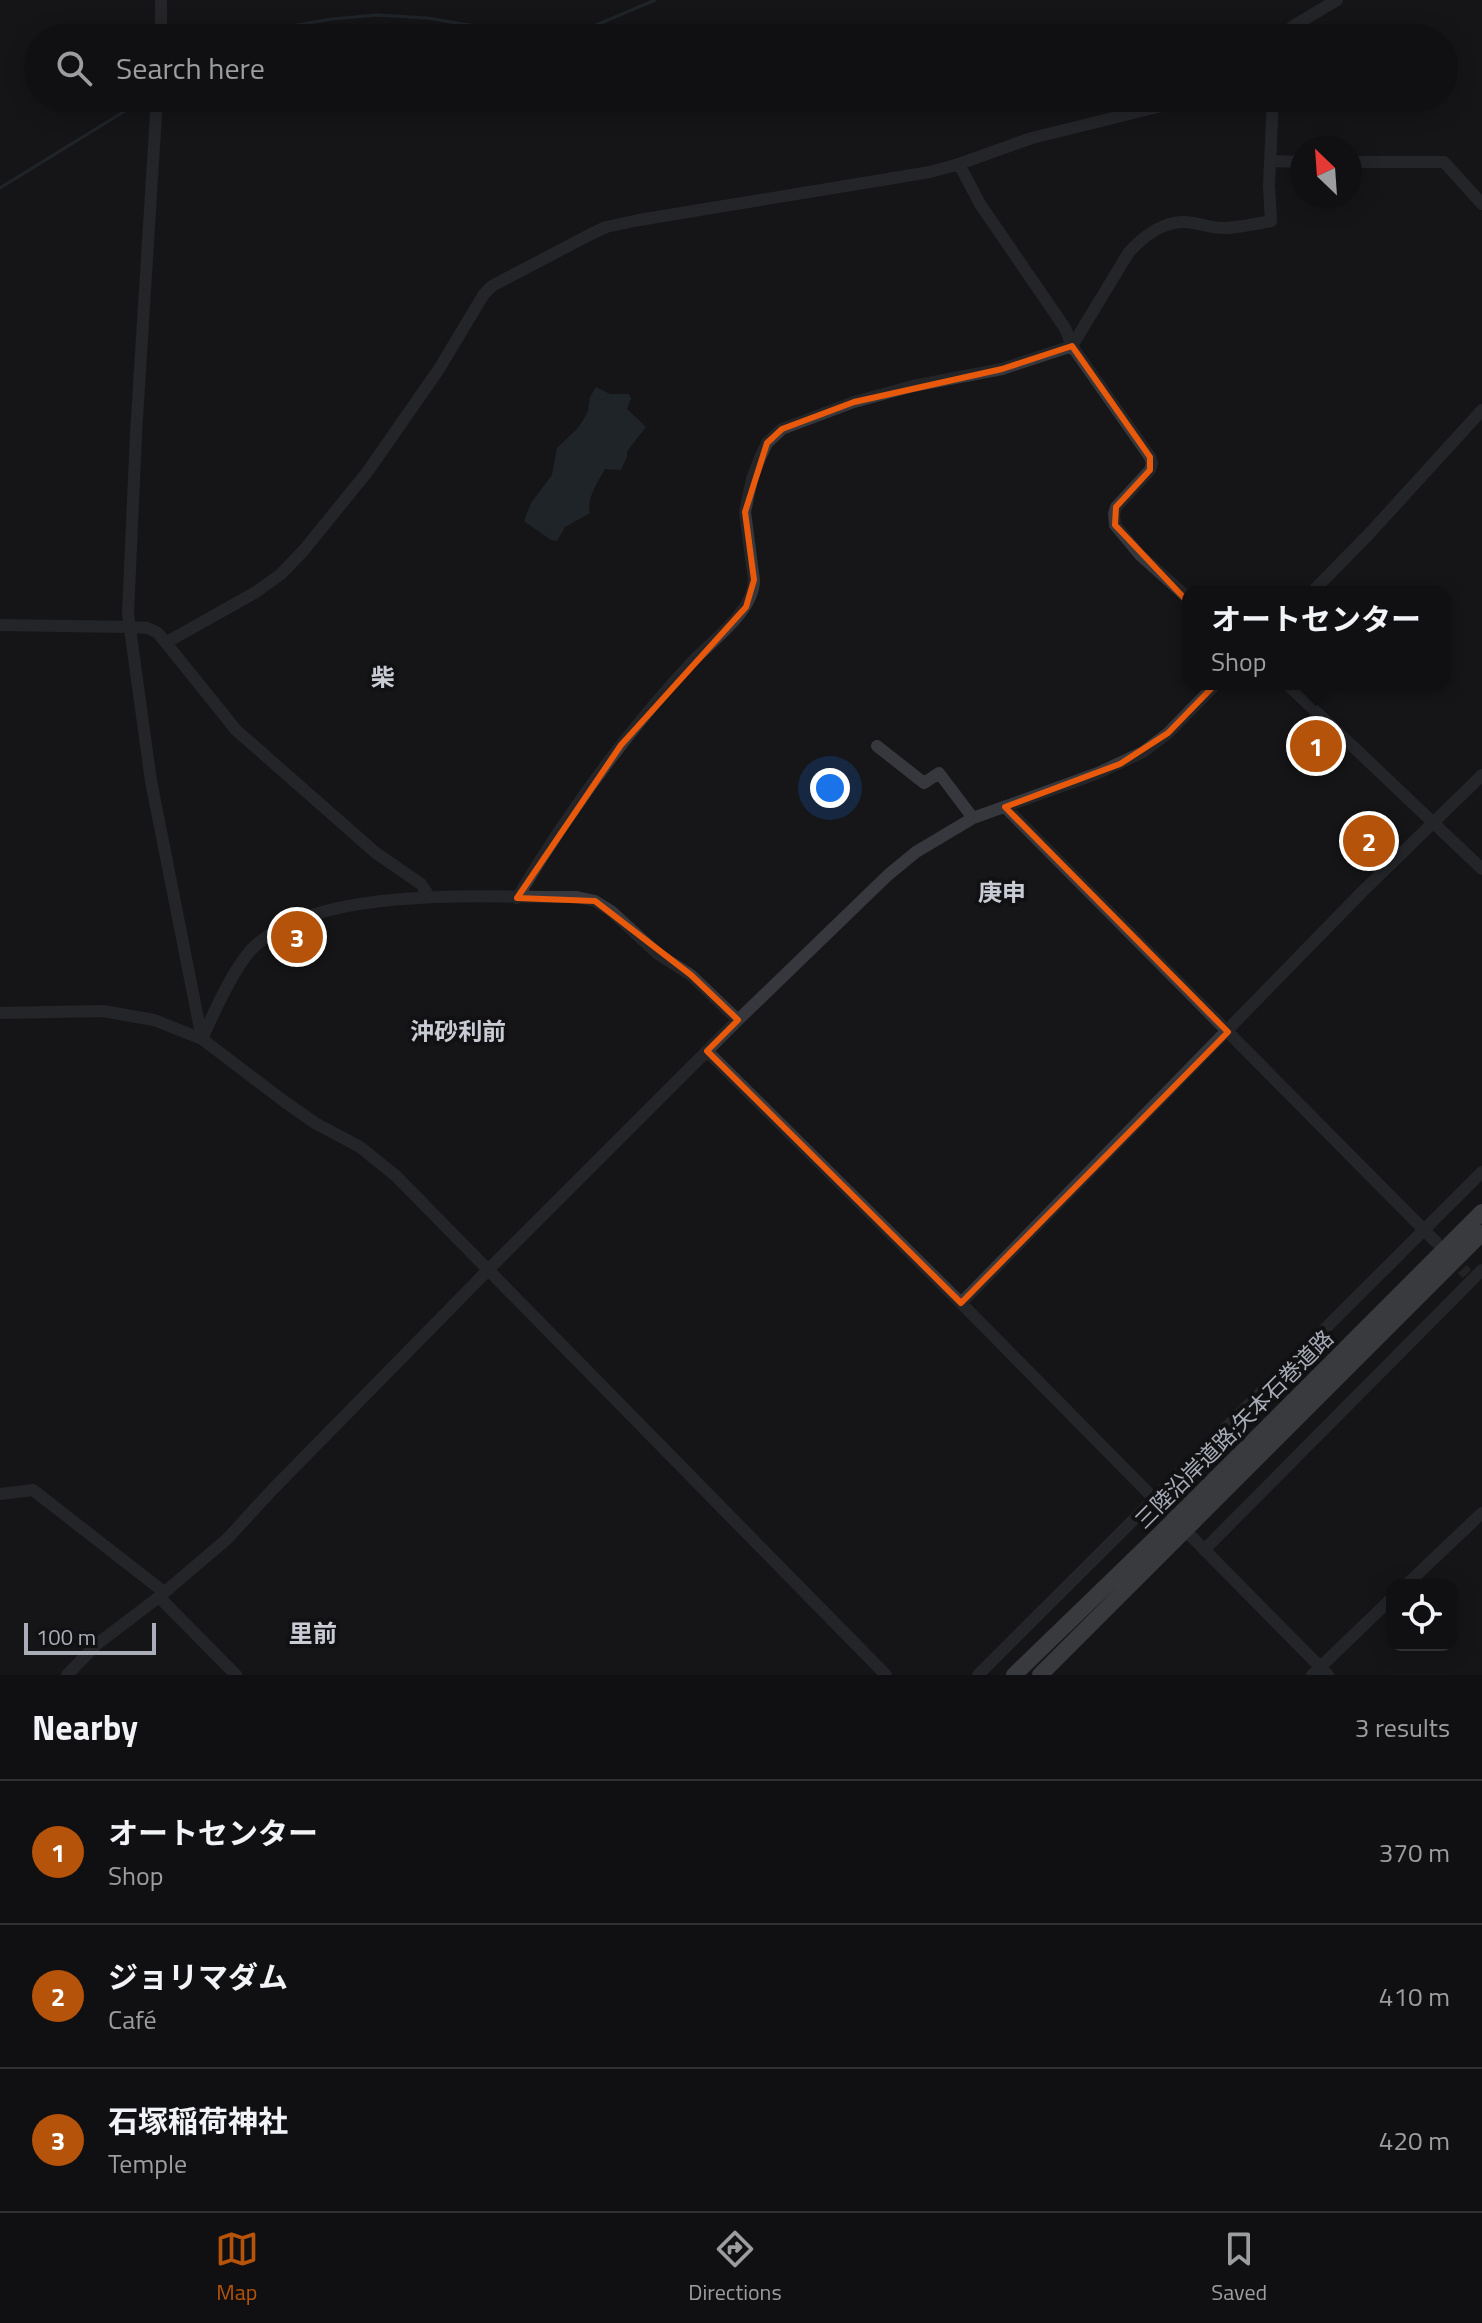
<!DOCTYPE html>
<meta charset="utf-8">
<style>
body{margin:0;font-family:"Titillium Web","Noto Sans JP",sans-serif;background:#1e1e20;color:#f1f3f6}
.controls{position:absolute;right:24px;bottom:24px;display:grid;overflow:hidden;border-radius:16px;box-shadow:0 4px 20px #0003}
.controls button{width:72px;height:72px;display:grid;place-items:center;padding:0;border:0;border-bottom:2px solid #303032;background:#101012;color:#f1f3f6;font:40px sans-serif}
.compass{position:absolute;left:1290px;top:136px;width:72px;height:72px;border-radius:50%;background:#101012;box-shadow:0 4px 20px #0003;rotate:335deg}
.scale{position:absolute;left:24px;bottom:20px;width:132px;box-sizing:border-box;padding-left:8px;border:4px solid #a8adb8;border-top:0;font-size:22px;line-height:28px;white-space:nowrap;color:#a8adb8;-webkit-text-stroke:6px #111113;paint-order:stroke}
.you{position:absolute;left:830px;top:788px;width:28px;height:28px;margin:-20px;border:6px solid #fff;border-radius:50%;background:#1a73e8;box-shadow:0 0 0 12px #1a73e833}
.badge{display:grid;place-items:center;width:52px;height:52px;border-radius:50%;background:#b45309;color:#fff;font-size:26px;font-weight:700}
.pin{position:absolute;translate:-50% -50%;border:4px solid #fff;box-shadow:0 2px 8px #0006}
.popup{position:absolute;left:1182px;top:586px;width:268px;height:104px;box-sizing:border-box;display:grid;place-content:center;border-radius:16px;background:#101012;filter:drop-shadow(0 2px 6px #0005);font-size:26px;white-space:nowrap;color:#9c9d9f}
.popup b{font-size:30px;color:#f1f3f6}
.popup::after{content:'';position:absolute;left:50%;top:100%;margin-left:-16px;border:16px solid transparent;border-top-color:#101012}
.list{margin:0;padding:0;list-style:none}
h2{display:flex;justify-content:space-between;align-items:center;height:104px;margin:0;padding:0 32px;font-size:34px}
h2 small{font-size:26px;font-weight:400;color:#9c9d9f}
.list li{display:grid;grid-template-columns:52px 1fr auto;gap:24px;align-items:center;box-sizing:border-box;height:144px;padding:0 32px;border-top:2px solid #303032}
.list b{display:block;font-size:30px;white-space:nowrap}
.list p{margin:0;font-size:26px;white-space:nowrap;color:#9c9d9f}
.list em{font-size:26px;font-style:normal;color:#9c9d9f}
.icon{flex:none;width:44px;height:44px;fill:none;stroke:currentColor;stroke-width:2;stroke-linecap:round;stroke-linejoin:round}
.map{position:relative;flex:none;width:1482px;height:1675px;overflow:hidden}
.search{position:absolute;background:#101012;box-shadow:0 4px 20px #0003;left:24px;right:24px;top:24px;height:88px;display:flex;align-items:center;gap:20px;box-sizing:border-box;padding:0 28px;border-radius:44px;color:#9c9d9f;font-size:30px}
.sheet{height:536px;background:#101012}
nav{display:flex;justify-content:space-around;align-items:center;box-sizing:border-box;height:112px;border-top:2px solid #303032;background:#101012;font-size:22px;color:#9c9d9f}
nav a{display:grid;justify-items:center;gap:4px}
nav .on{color:#b45309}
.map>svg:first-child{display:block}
</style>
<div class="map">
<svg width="1482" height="1675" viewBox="0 0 1482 1675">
<rect width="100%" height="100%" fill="#161618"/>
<!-- water -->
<path fill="#2c353c" d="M596 387 610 394H628L631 398 627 409 646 427 627 451V457L621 470 605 469C598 482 586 498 590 513L565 527 557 541 551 540 524 521 531 503 552 475 557 448 577 429 584 419 588 411 590 397Z"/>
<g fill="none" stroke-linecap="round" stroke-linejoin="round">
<!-- stream -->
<path stroke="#2c353c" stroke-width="3" d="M246 38 285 27 332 19 377 15 427 18 475 26 533 30 582 31 655 0
M0 188 146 98"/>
<!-- minor-tunnel -->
<path stroke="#333438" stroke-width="12" stroke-dasharray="12 6" stroke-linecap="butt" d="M1450 1256 1467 1274"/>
<!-- minor -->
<path stroke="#37383d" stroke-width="12" d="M161 38V0
M1279 38 1295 25 1337 0
M157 98 136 434 128 614 151 781 202 1039
M1271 161 1302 162
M1350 162H1444L1482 204
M959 164 980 204 1065 328 1072 346 1150 457 1152 463 1150 470 1116 507 1114 514 1115 525 1140 555 1188 598
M1312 592 1369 534 1482 410
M0 625 130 627 148 628 158 633 236 730 376 853 421 884 429 896
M167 642 256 592 281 574 304 550 368 471 439 369 484 294 492 286 591 234 606 227 639 220 930 172 959 164 1032 138 1194 98
M1287 684 1482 869
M877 746 924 783 939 773 973 818
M1005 807 1436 1242
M517 898C568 813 625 733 693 661 713 640 754 611 754 580L745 512 752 479 760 458 767 443 782 429 854 402 913 386 1002 369 1072 346 1129 252C1142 238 1162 222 1183 222 1198 222 1211 229 1227 228 1241 227 1256 224 1271 221L1269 186 1273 98
M0 1013 103 1011 154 1020 202 1039 285 1102 315 1123 360 1147 396 1176 886 1675
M202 1039C213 1014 233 969 252 949 316 883 491 898 577 897L595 901 611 911 658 954 691 975 738 1020
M707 1051 961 1303 1328 1675
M961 1303 1361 893 1482 775
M0 1494 33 1490 164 1592
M1204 1550 1482 1270
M1406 1585 1482 1513
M159 1597 236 1675
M67 1675 97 1644 159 1597 227 1539 273 1489 488 1270 738 1020 888 875 916 852 973 818 1098 773 1143 752 1168 733 1216 684
M978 1675 1482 1172
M1312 1675 1392 1598"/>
<!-- highway -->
<path stroke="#63666e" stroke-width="16" d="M1183 1511 1482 1212
M1194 1521 1482 1233
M1014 1675 1164 1530
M1040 1675 1174 1541"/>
<!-- highway-bridge -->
<path stroke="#63666e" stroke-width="16" d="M1164 1530 1183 1511
M1174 1541 1194 1521"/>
</g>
<!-- marked area -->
<path d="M0 0H1482V1675H0ZM1072 346 1150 457V470L1116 507 1115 525 1241 658 1168 733 1120 764 1005 807 1228 1032 961 1303 707 1051 738 1020 691 975 595 901 517 898 621 745 746 607 754 580 745 512 767 443 782 429 854 402 1002 369Z" fill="#161618" fill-opacity=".55" fill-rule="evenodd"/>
<path fill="none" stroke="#e8590c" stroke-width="6" stroke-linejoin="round" d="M1072 346 1150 457V470L1116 507 1115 525 1241 658 1168 733 1120 764 1005 807 1228 1032 961 1303 707 1051 738 1020 691 975 595 901 517 898 621 745 746 607 754 580 745 512 767 443 782 429 854 402 1002 369Z"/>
<g text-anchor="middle" stroke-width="8" stroke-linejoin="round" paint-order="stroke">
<!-- street labels -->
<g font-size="22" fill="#a8adb8" stroke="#111113">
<text transform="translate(1234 1429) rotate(-45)" y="8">三陸沿岸道路;矢本石巻道路</text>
</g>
<!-- neighbourhood labels -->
<g font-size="24" font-weight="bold" fill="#c9ccd4" stroke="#111113">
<text x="383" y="686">柴</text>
<text x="1002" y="901">庚申</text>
<text x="458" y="1040">沖砂利前</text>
<text x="313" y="1642">里前</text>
</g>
</g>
</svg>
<div class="controls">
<button><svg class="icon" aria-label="locate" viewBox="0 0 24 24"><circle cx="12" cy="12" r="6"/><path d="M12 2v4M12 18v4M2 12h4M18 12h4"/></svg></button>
</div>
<svg class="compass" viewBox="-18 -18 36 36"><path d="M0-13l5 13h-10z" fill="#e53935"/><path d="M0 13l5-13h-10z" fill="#9c9d9f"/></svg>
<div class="scale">100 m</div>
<div class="you"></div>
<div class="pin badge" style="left:1316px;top:746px">1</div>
<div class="popup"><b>オートセンター</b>Shop</div>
<div class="pin badge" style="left:1369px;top:841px">2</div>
<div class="pin badge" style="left:297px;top:937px">3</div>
<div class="search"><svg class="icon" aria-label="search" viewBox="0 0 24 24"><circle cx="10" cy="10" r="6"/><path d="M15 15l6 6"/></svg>Search here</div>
</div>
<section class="sheet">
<h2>Nearby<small>3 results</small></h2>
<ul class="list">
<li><span class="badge">1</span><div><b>オートセンター</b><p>Shop</p></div><em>370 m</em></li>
<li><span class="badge">2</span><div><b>ジョリマダム</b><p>Café</p></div><em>410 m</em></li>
<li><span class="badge">3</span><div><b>石塚稲荷神社</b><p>Temple</p></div><em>420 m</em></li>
</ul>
</section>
<nav>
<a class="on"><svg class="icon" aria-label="map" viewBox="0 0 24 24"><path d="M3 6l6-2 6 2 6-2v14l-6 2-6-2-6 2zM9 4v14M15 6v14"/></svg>Map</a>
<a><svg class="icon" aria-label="directions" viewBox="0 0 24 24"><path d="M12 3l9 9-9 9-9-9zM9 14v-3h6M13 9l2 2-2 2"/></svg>Directions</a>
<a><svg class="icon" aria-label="saved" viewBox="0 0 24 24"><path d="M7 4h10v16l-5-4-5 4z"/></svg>Saved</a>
</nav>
